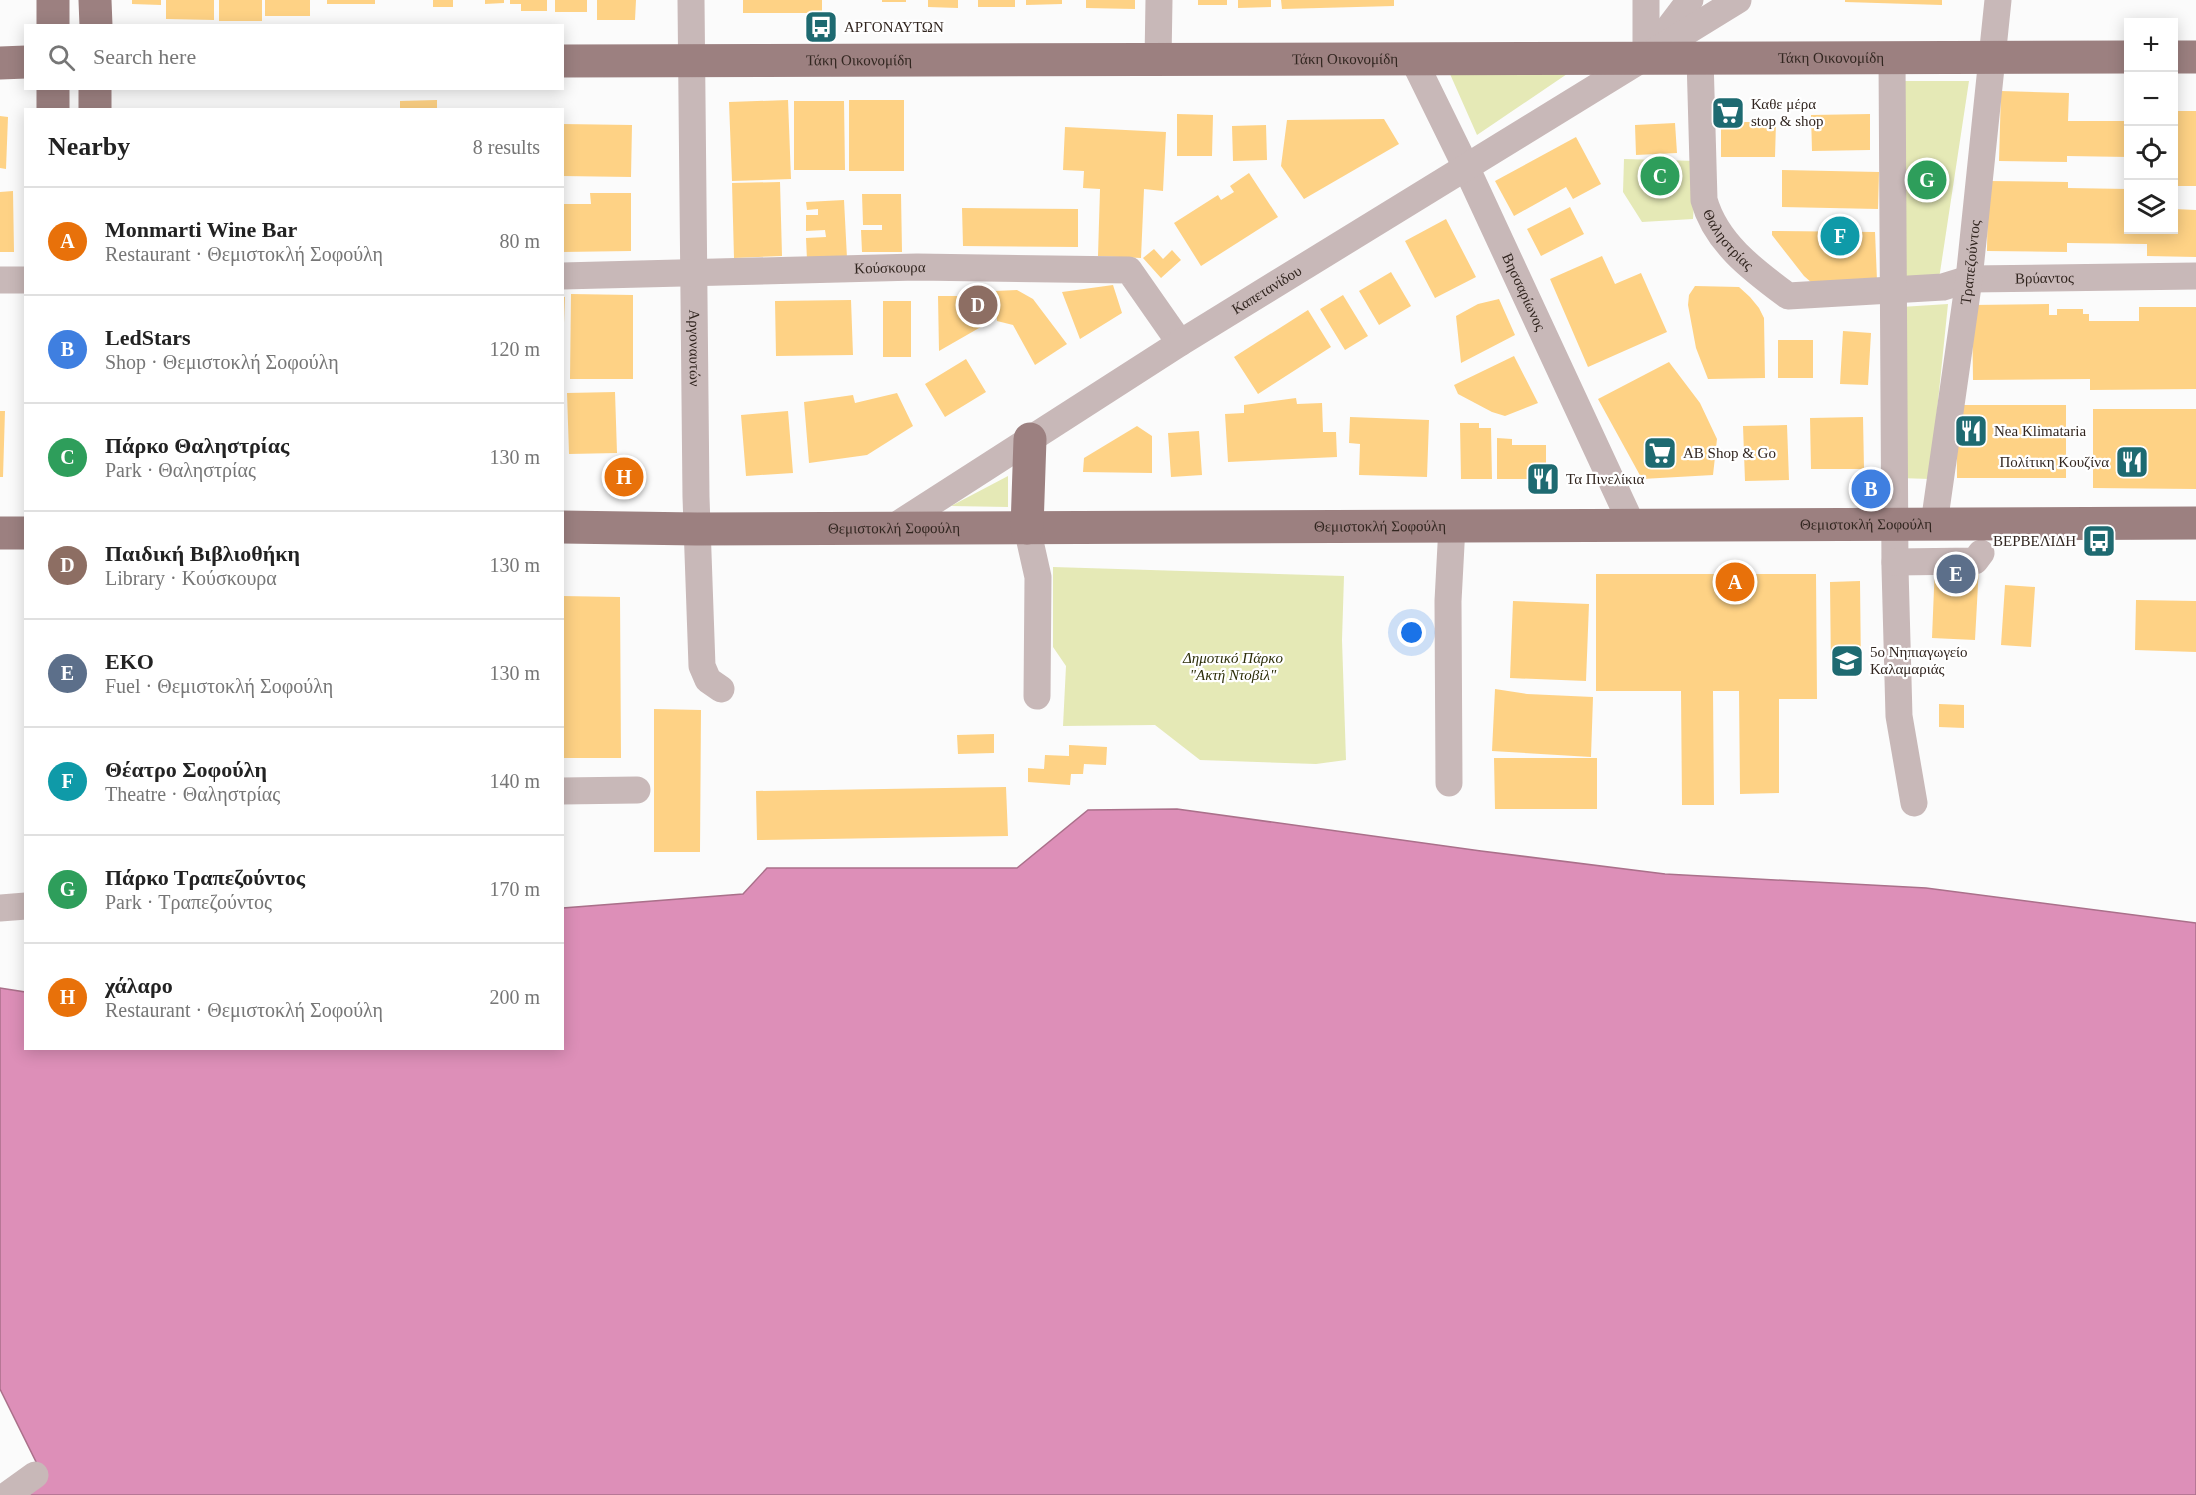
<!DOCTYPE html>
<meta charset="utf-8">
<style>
body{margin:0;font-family:"Times New Roman",serif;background:#f2f2f2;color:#222}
.controls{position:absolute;right:18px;top:18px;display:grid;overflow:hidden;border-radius:0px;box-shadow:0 3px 15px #0003}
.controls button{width:54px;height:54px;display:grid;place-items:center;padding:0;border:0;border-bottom:2px solid #e0e0e0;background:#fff;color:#222;font:30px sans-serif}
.you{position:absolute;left:1412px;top:633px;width:21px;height:21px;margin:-15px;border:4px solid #fff;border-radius:50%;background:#1a73e8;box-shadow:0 0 0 9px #1a73e833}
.badge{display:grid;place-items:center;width:39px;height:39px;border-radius:50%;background:#d93025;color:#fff;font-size:20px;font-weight:700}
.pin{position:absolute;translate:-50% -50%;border:3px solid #fff;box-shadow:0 2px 6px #0006}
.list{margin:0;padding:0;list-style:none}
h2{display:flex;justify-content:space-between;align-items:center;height:78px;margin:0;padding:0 24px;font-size:26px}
h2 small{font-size:20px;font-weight:400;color:#767676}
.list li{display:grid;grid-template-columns:39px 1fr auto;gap:18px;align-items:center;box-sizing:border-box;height:108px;padding:0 24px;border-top:2px solid #e0e0e0}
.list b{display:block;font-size:22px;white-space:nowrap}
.list p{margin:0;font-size:20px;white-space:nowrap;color:#767676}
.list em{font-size:20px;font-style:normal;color:#767676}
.icon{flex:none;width:33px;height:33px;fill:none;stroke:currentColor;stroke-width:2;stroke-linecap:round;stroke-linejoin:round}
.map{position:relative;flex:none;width:2196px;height:1495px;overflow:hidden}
.search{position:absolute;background:#fff;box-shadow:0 3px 15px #0003;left:24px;top:24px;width:540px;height:66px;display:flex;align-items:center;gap:15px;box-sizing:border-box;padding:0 21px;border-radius:0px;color:#767676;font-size:22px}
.panel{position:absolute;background:#fff;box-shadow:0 3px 15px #0003;left:24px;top:108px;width:540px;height:942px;border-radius:0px}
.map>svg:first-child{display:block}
</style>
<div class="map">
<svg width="2196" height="1495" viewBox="0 0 2196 1495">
<rect width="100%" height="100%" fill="#fbfbfb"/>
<!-- green -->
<path fill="#e5e9b6" d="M1450 74H1567L1477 135Z
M1896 81H1969L1939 279 1903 281Z
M1624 159 1697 161 1693 219 1642 222 1623 192Z
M1948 304 1930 479 1899 478 1901 307Z
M1008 476V507L951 506Z
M1053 567 1344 576 1342 640 1346 760 1316 764 1200 760 1155 725 1063 726 1066 666 1053 647Z"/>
<!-- water -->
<path fill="#dd8fb8" stroke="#aa708a" stroke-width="1.5" d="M1177 809 1481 851 1665 874 1926 888 2196 923V1495H20L45 1480 0 1389V988L25 992 26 1048H562L563 908 743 894 767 868H1017L1088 810Z"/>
<!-- building -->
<path fill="#fed285" d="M132 0H161V5L132 4Z
M166 0H214V20L166 19Z
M219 0H262V21H219Z
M265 0H310V16H265Z
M327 0H375V4H327Z
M433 0H453V7H433Z
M485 0H504V3L485 4Z
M510 0H547V11H521V4H510Z
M555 0H587V12H555Z
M597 0H636L635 20H597Z
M743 0H822V13H743Z
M882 0H906V2H882Z
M928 0H958V8L928 7Z
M978 0H1015V7H978Z
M1026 0H1062V4L1026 5Z
M1086 0H1135V9L1086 8Z
M1198 0H1227V5H1198Z
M1238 0H1271V7L1238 8Z
M1281 0H1394V6L1282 9Z
M1845 0H1942V5L1845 2Z
M2001 91 2069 93 2068 121H2128V157L2067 156V162L1999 161Z
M437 100V110H400V101Z
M788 100 791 179 732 181 729 102Z
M849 100H904V171H849Z
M794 101H844L845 170H794Z
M2174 111H2196V186H2174Z
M1177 114 1213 115 1212 156H1177Z
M1870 114V150L1812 151 1811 115Z
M0 116 8 117 6 169 0 168Z
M1384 119 1399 144 1304 199 1281 166 1287 120Z
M1721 122H1776L1775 157H1721Z
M1675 123 1677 153 1636 155 1635 125Z
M562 124 632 125 631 177 562 176Z
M1266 125 1267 160 1233 161 1232 126Z
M1065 127 1166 132 1163 191 1144 189 1141 258 1098 256 1100 189 1083 188 1084 171 1063 170Z
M1576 137 1601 184 1573 199 1566 187 1514 216 1495 181Z
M1782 170 1879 172 1878 209 1782 207Z
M1249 173 1278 217 1201 266 1174 223 1218 195 1221 200 1234 192 1230 186Z
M1988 181 2068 182V188L2128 189V230H2174V209L2196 210V257L2147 256V244L2067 243V252L1987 251Z
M780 182 782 256 734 258 732 183Z
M13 191 14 252H0V192Z
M590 193H631V251L562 252V204H591Z
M862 194H901L902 252H862L861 230H882V225H863Z
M844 200 847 258 807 260 806 238 826 237 825 230 806 231V215H818V209L807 210 806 202Z
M1570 207 1584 234 1541 256 1527 229Z
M962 208 1078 209V247L963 246Z
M1446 219 1476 277 1435 298 1405 241Z
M1772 231 1875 232 1877 280 1812 283 1804 276 1772 235Z
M1154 249 1163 259 1172 250 1181 260 1161 278 1143 258Z
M1602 256 1615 284 1641 273 1667 332 1588 367 1550 279Z
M1391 272 1411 306 1379 325 1359 291Z
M1113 285 1122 313 1080 339 1062 292Z
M1695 286 1739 287 1750 297 1759 308 1764 318 1765 378 1708 379 1696 348 1688 305 1689 295Z
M1017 290 1033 299 1067 344 1035 365 1013 325 997 321 995 291Z
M571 294 633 295V379H570Z
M1343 295 1368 336 1345 350 1320 309Z
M938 296H992L993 320 939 351Z
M562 297H565L564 323H562Z
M1499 299 1515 335 1461 363 1456 316 1478 304Z
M851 300 853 355 776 356 775 301Z
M883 301H911V357H883Z
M2049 304V315H2057V309H2083V314H2089V321H2139V307H2196V389L2090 390V379L1973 380 1972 305Z
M1308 310 1331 347 1258 394 1234 357Z
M1843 331 1871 333 1868 385 1840 384Z
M1778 340H1813V378H1778Z
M1514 356 1538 403 1505 416 1492 412 1458 394 1454 385Z
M966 359 986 392 945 417 925 384Z
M1669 362 1700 403 1717 439 1713 475 1642 479 1598 399Z
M615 392 617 453 569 454 567 393Z
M897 393 913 426 867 455 809 463 804 402 853 395 855 403Z
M1296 398 1297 404 1322 403 1323 432H1336L1337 457 1228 462 1225 414 1244 413V405Z
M1956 405H2066V478H1957Z
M2093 409H2196V489L2093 488Z
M0 411H5L3 477H0Z
M788 411 793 473 746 476 741 415Z
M1350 417 1429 420 1427 477 1359 475 1360 444 1349 443Z
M1863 417 1864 469H1811L1810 418Z
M1460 423H1479V428H1491L1492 479H1461Z
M1787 425 1789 480 1745 481 1743 426Z
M1137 426 1152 436V473L1083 472 1084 458Z
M1199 431 1202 475 1171 477 1168 433Z
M1497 438 1512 439V445H1546V479H1497Z
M1935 564 1979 566 1975 640 1932 638Z
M1596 574H1816L1817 699H1779V793L1740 794 1739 691H1713L1714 805H1682L1681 691H1596Z
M1860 581 1861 673H1831L1830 582Z
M2005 585 2035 587 2031 647 2001 645Z
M562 596 620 597 621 758H562Z
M2136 600 2196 601V652L2135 650Z
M1513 601 1589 604 1586 681 1510 678Z
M1495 689 1527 694 1593 697 1591 757 1492 751Z
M1939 704 1964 705V728L1939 727Z
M654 709 701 710 700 852H654Z
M994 734V753L958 754 957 735Z
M1069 745 1107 747 1106 765 1084 764 1083 774H1071L1070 785 1028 782V768L1044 769 1045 755 1069 756Z
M1494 758H1597V809H1495Z
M1006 787 1008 836 757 840 756 791Z"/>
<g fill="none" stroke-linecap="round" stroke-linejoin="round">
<!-- minor -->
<g stroke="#c8b8b8" stroke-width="27">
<path id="s1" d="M691 0 696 497 702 666 708 680 721 689"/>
<path d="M1656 45 1690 0"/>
<path d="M1646 58V0"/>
<path id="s2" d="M1700 58 1704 200C1716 243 1753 270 1788 296L1943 287 1969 279 2196 276"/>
<path d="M1892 58 1895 568 1899 716 1914 803"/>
<path id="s3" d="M1413 59 1466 167 1632 525"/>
<path d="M1158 60 1159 0"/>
<path id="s4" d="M562 276 917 267 1129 270 1180 343"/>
<path d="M0 280H26"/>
<path id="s5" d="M1934 524 1969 279 1998 0"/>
<path id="s6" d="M892 528 1180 343 1738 0"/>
<path d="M1027 528 1038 577 1037 696"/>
<path d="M1895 562 1975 561 1981 553"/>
<path d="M1449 783 1448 601 1452 526"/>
<path d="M562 791 637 790"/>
<path d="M0 908 26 906"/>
<path d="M7 1495 35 1475"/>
</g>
<!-- major -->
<g stroke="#9c8080" stroke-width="33">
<path d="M95 0 96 26"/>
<path d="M53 26V0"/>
<path d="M2174 57H2196"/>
<path id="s7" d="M562 61 2128 57"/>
<path d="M0 63 26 62"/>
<path d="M53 110V88"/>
<path d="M95 110V88"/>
<path id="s8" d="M562 527 697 529 2196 523"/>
<path d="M1027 528 1030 439"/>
<path d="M0 533H26"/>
</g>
</g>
<!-- icons -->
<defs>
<symbol id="bus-square" viewBox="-11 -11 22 22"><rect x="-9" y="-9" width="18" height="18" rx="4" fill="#1e6a71" stroke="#fff"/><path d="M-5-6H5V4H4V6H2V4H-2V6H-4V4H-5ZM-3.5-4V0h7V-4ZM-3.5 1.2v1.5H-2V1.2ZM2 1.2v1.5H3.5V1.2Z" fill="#fff"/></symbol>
<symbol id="supermarket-square" viewBox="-11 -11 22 22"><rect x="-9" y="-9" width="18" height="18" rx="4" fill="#1e6a71" stroke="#fff"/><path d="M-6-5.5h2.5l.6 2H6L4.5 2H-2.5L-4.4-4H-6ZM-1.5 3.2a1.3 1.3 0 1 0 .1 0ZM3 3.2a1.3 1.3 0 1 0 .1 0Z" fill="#fff"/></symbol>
<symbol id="restaurant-square" viewBox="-11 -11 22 22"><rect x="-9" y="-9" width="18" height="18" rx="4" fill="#1e6a71" stroke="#fff"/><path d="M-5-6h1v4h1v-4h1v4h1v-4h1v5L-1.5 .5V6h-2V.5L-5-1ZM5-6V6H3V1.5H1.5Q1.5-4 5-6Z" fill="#fff"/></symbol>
<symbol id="school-square" viewBox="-11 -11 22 22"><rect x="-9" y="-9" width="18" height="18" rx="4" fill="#1e6a71" stroke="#fff"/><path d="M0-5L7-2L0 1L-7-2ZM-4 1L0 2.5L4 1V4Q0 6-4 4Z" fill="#fff"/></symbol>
</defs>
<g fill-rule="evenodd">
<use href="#bus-square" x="802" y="8" width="38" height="38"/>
<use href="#supermarket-square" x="1709" y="94" width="38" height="38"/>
<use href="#restaurant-square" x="1952" y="412" width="38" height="38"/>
<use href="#supermarket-square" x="1641" y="434" width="38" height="38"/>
<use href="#restaurant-square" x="2113" y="443" width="38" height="38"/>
<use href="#restaurant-square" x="1524" y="460" width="38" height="38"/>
<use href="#bus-square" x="2080" y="522" width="38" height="38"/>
<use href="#school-square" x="1828" y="642" width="38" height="38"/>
</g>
<g text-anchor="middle" stroke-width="4.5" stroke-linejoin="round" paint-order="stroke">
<!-- poi labels -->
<g font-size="15" fill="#322620" stroke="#fff" text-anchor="start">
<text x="844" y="32">ΑΡΓΟΝΑΥΤΩΝ</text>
<text x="1751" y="109">Καθε μέρα<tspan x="1751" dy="17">stop &amp; shop</tspan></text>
<text x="1994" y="436">Nea Klimataria</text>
<text x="1683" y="458">AB Shop &amp; Go</text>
<text x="2109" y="467" text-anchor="end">Πολίτικη Κουζίνα</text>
<text x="1566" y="484">Τα Πινελίκια</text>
<text x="2076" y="546" text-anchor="end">ΒΕΡΒΕΛΙΔΗ</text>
<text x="1870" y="657">5ο Νηπιαγωγείο<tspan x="1870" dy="17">Καλαμαριάς</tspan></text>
</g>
<!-- street labels -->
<g font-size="15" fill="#322620" stroke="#fff">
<text dy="5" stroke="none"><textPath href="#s7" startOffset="1269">Τάκη Οικονομίδη</textPath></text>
<text dy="5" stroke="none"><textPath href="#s7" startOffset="783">Τάκη Οικονομίδη</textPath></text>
<text dy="5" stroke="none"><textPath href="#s7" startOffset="297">Τάκη Οικονομίδη</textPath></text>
<text dy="5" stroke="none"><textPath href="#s2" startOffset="189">Θαληστρίας</textPath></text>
<text dy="5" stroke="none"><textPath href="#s5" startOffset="264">Τραπεζούντος</textPath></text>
<text dy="5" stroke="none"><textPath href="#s4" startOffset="328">Κούσκουρα</textPath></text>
<text dy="5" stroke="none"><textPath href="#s2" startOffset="530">Βρύαντος</textPath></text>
<text dy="5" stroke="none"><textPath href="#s6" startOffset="444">Καπετανίδου</textPath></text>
<text dy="5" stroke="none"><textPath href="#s3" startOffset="258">Βησσαρίωνος</textPath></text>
<text dy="5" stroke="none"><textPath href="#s1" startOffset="348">Αργοναυτών</textPath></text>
<text dy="5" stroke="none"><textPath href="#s8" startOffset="1304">Θεμιστοκλή Σοφούλη</textPath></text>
<text dy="5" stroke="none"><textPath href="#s8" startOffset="818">Θεμιστοκλή Σοφούλη</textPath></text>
<text dy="5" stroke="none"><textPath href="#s8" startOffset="332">Θεμιστοκλή Σοφούλη</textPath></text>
</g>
<!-- park labels -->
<g font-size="15" font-style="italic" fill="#2c2e08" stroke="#fff">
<text x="1233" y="663">Δημοτικό Πάρκο<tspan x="1233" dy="17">"Ακτή Ντοβίλ"</tspan></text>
</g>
</g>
</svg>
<div class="controls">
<button>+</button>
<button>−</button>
<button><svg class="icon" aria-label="locate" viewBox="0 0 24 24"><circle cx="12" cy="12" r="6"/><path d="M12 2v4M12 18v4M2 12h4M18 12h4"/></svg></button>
<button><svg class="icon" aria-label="layers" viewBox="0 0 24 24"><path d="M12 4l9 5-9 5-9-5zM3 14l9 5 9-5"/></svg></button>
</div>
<div class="you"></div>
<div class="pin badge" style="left:1735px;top:582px;background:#e8710a">A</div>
<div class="pin badge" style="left:1871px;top:489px;background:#3f7fe0">B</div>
<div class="pin badge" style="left:1660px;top:176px;background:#2e9e5b">C</div>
<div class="pin badge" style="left:978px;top:305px;background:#8d6e63">D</div>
<div class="pin badge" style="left:1956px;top:574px;background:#5c6f8a">E</div>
<div class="pin badge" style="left:1840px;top:236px;background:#0f9aa8">F</div>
<div class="pin badge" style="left:1927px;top:180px;background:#2e9e5b">G</div>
<div class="pin badge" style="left:624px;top:477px;background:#e8710a">H</div>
<div class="search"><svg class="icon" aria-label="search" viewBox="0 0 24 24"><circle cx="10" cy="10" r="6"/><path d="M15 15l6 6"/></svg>Search here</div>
<section class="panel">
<h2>Nearby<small>8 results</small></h2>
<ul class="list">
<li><span class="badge" style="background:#e8710a">A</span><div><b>Monmarti Wine Bar</b><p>Restaurant · Θεμιστοκλή Σοφούλη</p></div><em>80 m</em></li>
<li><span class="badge" style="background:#3f7fe0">B</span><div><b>LedStars</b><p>Shop · Θεμιστοκλή Σοφούλη</p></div><em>120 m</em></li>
<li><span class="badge" style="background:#2e9e5b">C</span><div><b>Πάρκο Θαληστρίας</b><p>Park · Θαληστρίας</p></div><em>130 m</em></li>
<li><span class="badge" style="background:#8d6e63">D</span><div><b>Παιδική Βιβλιοθήκη</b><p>Library · Κούσκουρα</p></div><em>130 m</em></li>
<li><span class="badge" style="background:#5c6f8a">E</span><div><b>EKO</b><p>Fuel · Θεμιστοκλή Σοφούλη</p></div><em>130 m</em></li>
<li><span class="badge" style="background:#0f9aa8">F</span><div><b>Θέατρο Σοφούλη</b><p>Theatre · Θαληστρίας</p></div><em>140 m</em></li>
<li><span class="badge" style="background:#2e9e5b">G</span><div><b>Πάρκο Τραπεζούντος</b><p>Park · Τραπεζούντος</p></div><em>170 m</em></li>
<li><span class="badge" style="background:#e8710a">H</span><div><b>χάλαρο</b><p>Restaurant · Θεμιστοκλή Σοφούλη</p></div><em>200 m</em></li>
</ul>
</section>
</div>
